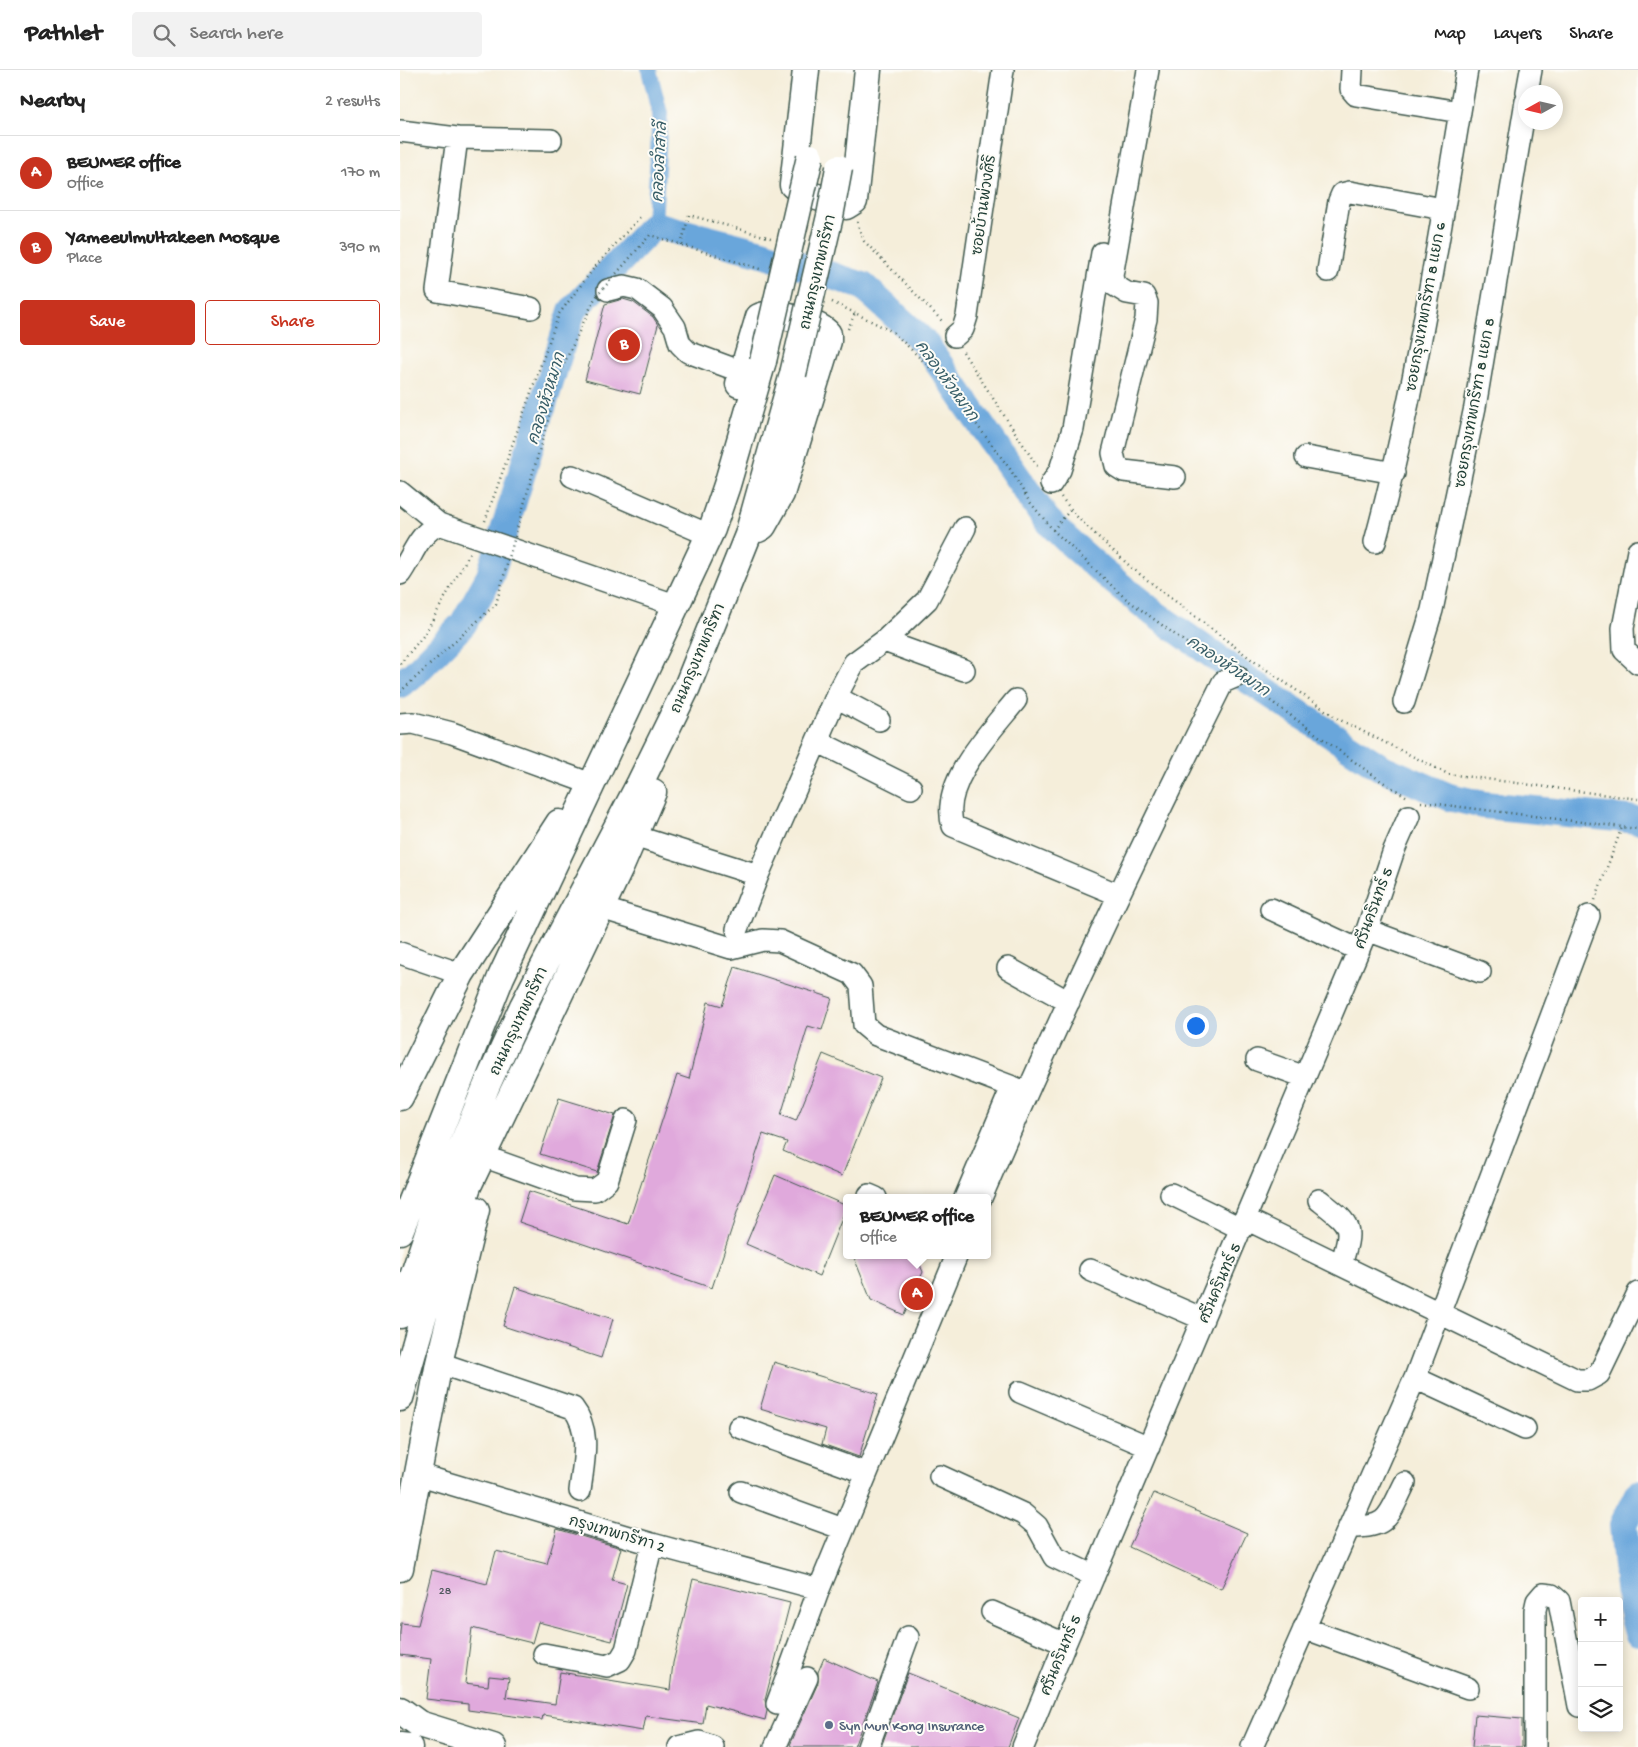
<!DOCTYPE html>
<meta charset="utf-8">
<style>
body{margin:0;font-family:"Gochi Hand","Playpen Sans Thai",sans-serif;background:#f2f2f2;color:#222}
.controls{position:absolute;right:15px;bottom:15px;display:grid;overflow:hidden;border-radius:5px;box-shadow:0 2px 12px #0003}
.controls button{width:45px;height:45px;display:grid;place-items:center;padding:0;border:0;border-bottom:1px solid #e0e0e0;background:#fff;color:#222;font:25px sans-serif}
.compass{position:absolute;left:1118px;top:15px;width:45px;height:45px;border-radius:50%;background:#fff;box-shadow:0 2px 12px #0003;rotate:262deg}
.you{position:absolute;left:795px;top:955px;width:18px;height:18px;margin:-12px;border:4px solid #fff;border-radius:50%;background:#1a73e8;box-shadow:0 0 0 8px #1a73e833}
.badge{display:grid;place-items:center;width:32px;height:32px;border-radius:50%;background:#c8321e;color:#fff;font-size:16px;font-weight:700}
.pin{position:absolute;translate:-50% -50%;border:2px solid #fff;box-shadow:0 1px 5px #0006}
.popup{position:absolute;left:443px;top:1124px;width:148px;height:65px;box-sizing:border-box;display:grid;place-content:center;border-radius:5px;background:#fff;filter:drop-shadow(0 1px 4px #0005);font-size:16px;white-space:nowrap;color:#767676}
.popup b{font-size:19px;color:#222}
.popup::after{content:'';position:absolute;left:50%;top:100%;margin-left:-10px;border:10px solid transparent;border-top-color:#fff}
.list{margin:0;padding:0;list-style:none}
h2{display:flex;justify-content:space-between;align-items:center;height:65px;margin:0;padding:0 20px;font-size:21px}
h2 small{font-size:16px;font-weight:400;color:#767676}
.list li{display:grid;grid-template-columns:32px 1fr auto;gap:15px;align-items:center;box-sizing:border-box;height:75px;padding:0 20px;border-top:1px solid #e0e0e0}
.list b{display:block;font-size:19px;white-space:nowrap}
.list p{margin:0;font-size:16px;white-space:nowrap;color:#767676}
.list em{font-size:16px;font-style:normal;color:#767676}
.actions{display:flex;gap:10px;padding:15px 20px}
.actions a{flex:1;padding:11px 0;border:1px solid #c8321e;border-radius:5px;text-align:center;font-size:18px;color:#c8321e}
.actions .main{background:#c8321e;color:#fff}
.icon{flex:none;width:28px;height:28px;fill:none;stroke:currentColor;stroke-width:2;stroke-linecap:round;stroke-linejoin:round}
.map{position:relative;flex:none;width:1238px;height:1677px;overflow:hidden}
header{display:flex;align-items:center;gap:30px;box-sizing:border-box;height:70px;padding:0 25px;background:#fff;border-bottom:1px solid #e0e0e0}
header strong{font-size:24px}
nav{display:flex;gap:28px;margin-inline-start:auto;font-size:18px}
.search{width:350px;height:45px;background:#f2f2f2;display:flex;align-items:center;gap:12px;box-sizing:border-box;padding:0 18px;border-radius:5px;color:#767676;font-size:19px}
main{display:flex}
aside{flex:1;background:#fff}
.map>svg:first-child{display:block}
</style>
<header>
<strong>Pathlet</strong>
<div class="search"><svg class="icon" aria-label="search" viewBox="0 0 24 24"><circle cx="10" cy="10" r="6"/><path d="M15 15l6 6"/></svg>Search here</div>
<nav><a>Map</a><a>Layers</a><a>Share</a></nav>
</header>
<main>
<aside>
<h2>Nearby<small>2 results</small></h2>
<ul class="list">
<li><span class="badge">A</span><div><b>BEUMER office</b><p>Office</p></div><em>170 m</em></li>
<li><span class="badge">B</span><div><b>Yameeulmultakeen Mosque</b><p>Place</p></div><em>390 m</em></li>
</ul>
<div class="actions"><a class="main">Save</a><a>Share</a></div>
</aside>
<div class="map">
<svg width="1238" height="1677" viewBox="0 0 1238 1677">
<rect width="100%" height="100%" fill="#fdfcf7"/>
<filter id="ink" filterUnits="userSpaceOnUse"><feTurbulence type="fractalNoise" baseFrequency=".02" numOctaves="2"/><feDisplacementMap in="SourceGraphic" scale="10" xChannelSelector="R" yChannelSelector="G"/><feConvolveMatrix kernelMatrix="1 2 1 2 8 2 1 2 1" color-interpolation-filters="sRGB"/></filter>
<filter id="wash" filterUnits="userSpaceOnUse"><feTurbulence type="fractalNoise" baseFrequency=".0096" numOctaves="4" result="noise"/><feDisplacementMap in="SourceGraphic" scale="20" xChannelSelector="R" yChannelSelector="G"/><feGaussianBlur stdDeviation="1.12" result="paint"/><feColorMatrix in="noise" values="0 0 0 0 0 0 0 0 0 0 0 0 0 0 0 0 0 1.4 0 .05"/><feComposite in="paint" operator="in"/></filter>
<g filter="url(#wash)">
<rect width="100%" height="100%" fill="#f5eeda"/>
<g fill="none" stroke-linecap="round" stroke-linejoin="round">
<!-- canal -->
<path stroke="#69a6db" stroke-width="16" d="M249 0 260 44 254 155"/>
<!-- river -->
<path stroke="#69a6db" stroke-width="28" d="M0 614 14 604 63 554 90 506 172 241 254 155 362 183 463 216 524 272 646 449 666 469 703 502 755 544 841 605 980 697 1049 727 1084 735 1238 750
M1238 1424 1223 1455 1231 1536 1238 1563"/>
</g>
<g id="blocks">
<!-- building -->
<path fill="#e0a9dc" d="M223 229 233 232 253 247 258 255 240 324 185 310 205 234Z
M335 897 432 928 422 960 408 956 381 1045 396 1051 423 984 481 1008 442 1106 383 1081 387 1072 363 1064 312 1218 119 1152 129 1121 228 1154 277 1005 289 1009 308 932 322 936Z
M159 1028 215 1045 197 1102 140 1084Z
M375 1105 447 1136 419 1206 346 1174Z
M453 1185H516L523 1202 504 1245 471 1230Z
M115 1217 213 1249 201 1288 103 1256Z
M374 1292 478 1324 459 1387 422 1374 426 1359 360 1339Z
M754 1423 847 1463 821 1519 729 1477Z
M157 1459 221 1478 212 1510 227 1514 212 1571 138 1552 132 1573 72 1558 65 1613 88 1616 89 1606 109 1608 106 1627 155 1634 160 1602 270 1620 273 1593 293 1509 390 1533 365 1630 367 1641 365 1650 306 1634 303 1654 246 1646 243 1661 143 1645 142 1650 68 1640V1634L26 1629 31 1589 0 1585V1563L1 1553 18 1555 32 1500 87 1514 96 1481 147 1494Z
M424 1588 478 1612 454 1677H393L390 1675 418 1613V1602Z
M508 1603 619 1648 608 1677H481Z
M1075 1645 1122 1649V1677H1072Z"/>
</g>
</g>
<g filter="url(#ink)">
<use href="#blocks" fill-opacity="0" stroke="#3f584d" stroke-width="1"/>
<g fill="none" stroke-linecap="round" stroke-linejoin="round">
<defs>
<path id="minor" d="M748 0 712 206 714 215 727 223 744 226 747 233 746 249 713 383 716 396 724 401 775 407
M952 0 951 19 956 25 1060 42
M1127 22 1131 0
M0 61 57 68 151 70
M57 68 37 221 131 238
M928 201 939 131 942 124 950 122 1043 139
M208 220 224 216 237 219 262 238 275 257 280 274 288 282 342 302
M555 266 563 259 567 246 603 0
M906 387 994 403
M172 406 309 465
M651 414 660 400 673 359 702 183
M0 422 39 454
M975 472C1017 317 1040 158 1067 0
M1238 481 1223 558 1224 580 1238 593
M0 504C13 486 17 465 39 454L275 535
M484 571 564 600
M436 627 479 650
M616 630C591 661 539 714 553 756L719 825
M1004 632 1032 540 1075 337 1126 31
M0 654 13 653 52 663 186 712
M417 671 511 718
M234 766 358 805
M201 838 331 878 363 870 380 871 452 904 461 916 464 955 476 965 626 1022
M871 839 959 880
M337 859 358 805 436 627 454 593 484 571 527 530 565 458
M967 860 1080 902
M0 883 61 904
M608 898 669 932
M857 990 905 1007
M91 1089 175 1119 195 1120 207 1111 226 1050
M771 1124 842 1159
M469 1125 476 1128
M565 1128 612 1017
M581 1128C656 953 738 782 823 612L837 606
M919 1130C952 1156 953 1155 941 1195
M846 1149 1177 1310H1188L1199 1304 1238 1223
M690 1200 803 1249
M39 1293 173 1338C192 1362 183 1393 180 1421
M1015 1308 1125 1359
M620 1322 749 1377
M339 1357 466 1403
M17 1404 252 1474 419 1519
M540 1406 623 1444 637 1456 654 1487 694 1506
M341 1422 443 1459
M949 1457C990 1458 988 1446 1005 1413
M592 1542 665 1574
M904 1558 1068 1618
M144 1584 207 1596 220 1590 226 1580 252 1474
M377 1634 419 1519 557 1185
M279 1677 299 1672 313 1677
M375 1677 407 1608
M468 1677 508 1567
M623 1677 665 1574 967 860 994 780 1009 746
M852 1677 1015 1308 1189 846
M1135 1677V1540L1137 1531 1143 1524 1152 1525 1159 1531 1179 1636"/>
<path id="major" d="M406 0 393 115 401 122 446 136 454 131 468 0
M339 314 359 247C372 240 419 252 428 264V271L381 424 363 456 358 459
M0 1027 61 904 159 753
M0 1161 101 907 312 459 327 415 363 291
M0 1245 36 1139 86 1017 123 936 240 713 287 617 348 465 393 304
M0 1328 24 1244 68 1116 221 796 253 722
M0 1498 39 1293 76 1140
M0 1640 19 1654 93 1677
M0 1676 9 1677"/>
</defs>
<!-- minor casing -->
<use href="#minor" stroke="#3f584d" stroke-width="24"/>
<!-- major casing -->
<use href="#major" stroke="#3f584d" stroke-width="29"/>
<!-- path -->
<path stroke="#3f584d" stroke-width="2.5" stroke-dasharray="1 4" stroke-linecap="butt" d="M457 152 464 171 544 253
M281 175 289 145 371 168
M448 259 455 243 493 262 544 311 610 399 629 431 653 460 725 528 818 596
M563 282 639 399
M661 427 679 449 733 499 851 589 938 649 1048 704 1238 729
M85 451 159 244 194 198 241 146
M653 460 671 439
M0 594 24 565 70 483
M850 616 981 711 1009 728
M1021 732 1238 759
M1195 830 1222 757"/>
<!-- minor -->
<use href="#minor" stroke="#fff" stroke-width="21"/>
<!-- major -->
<use href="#major" stroke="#fff" stroke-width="26"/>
<defs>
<path id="major-bridge" d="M363 291 410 87
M393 304 430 146 439 98"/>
</defs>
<!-- major-bridge casing -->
<use href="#major-bridge" stroke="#3f584d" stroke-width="29" stroke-linecap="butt"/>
<!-- path-bridge -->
<path stroke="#3f584d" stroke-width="2.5" stroke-dasharray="1 4" stroke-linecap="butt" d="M432 232 455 243
M0 622 96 534 163 296 195 228 250 165 363 200"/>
<!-- major-bridge -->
<use href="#major-bridge" stroke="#fff" stroke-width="26"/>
</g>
</g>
<!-- markers -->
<circle fill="#5c6f8a" stroke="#fdfcf7" stroke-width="2" cx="429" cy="1655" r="5"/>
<g text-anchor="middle" stroke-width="4" stroke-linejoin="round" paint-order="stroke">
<!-- number labels -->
<g font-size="12" fill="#4f585e">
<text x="45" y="1524">28</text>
</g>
<!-- street labels -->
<g font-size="15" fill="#1f3d34" stroke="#fdfcf7">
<text transform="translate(583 135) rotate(-82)" y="5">ซอยบ้านพ่วงศิริ</text>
<text transform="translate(417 202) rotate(-77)" y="5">ถนนกรุงเทพกรีฑา</text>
<text transform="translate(1025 237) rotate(-80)" y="5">ซอยกรุงเทพกรีฑา 8 แยก 6</text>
<text transform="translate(1074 333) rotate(-80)" y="5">ซอยกรุงเทพกรีฑา 8 แยก 8</text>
<text transform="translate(297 588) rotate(-67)" y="5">ถนนกรุงเทพกรีฑา</text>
<text transform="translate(973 838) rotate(-70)" y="5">ศรีนครินทร์ 5</text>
<text transform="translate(118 951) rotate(-65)" y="5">ถนนกรุงเทพกรีฑา</text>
<text transform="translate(819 1213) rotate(-67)" y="5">ศรีนครินทร์ 5</text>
<text transform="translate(217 1463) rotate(16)" y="5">กรุงเทพกรีฑา 2</text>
<text transform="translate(660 1585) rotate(-68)" y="5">ศรีนครินทร์ 5</text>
</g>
<!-- service labels -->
<g font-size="15" fill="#4e5e75" stroke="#fdfcf7" text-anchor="start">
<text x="439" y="1660">Syn Mun Kong Insurance</text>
</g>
<!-- water labels -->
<g font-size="16" font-style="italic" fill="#355c66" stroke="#fdfcf7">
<text transform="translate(258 92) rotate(-87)" y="6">คลองลำสาลี</text>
<text transform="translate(548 310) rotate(54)" y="6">คลองหัวหมาก</text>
<text transform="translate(145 328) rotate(-73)" y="6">คลองหัวหมาก</text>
<text transform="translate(829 595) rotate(34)" y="6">คลองหัวหมาก</text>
</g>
</g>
</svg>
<div class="controls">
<button>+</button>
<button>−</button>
<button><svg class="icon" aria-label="layers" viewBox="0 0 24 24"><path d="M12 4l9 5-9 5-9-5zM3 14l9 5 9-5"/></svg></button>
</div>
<svg class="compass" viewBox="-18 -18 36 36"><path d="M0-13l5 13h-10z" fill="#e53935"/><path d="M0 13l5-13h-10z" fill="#767676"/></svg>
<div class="you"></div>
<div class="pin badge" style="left:517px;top:1224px">A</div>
<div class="popup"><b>BEUMER office</b>Office</div>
<div class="pin badge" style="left:224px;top:275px">B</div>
</div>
</main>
